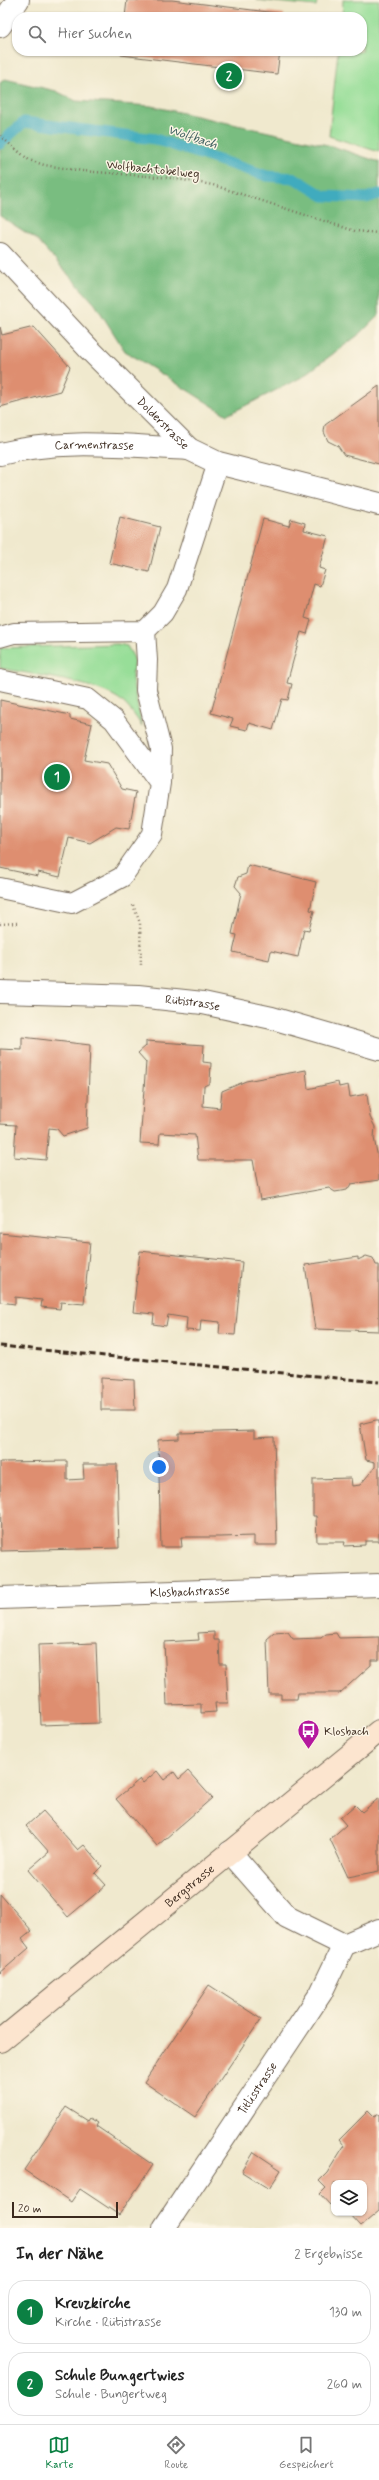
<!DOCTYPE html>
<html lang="de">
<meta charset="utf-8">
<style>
body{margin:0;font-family:Mynerve,sans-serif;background:#f6f6f6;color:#222}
.controls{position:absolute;right:12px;bottom:12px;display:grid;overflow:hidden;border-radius:8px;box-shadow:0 1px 3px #0004}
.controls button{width:36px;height:36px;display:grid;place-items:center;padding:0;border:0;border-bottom:1px solid #e0e0e0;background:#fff;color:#222;font:20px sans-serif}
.scale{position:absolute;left:12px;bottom:10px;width:106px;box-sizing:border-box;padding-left:4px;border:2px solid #3b2a1e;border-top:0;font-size:11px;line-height:14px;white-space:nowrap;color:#3b2a1e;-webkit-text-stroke:3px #fcf5e5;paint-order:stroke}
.you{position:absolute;left:159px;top:1467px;width:14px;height:14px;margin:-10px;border:3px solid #fff;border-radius:50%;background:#1a73e8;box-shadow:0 0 0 6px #1a73e833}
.badge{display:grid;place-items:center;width:26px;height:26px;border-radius:50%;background:#0b8043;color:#fff;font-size:13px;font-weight:700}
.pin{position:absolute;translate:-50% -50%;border:2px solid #fff;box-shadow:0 1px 4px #0006}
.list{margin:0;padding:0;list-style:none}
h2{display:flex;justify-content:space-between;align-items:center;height:52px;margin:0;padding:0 16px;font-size:17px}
h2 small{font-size:13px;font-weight:400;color:#767676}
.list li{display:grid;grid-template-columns:26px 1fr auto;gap:12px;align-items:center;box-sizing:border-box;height:64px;margin:0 8px 8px;padding:0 8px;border:1px solid #e0e0e0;border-radius:16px}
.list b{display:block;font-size:15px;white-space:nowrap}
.list p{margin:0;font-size:13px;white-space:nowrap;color:#767676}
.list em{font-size:13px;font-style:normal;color:#767676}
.icon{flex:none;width:22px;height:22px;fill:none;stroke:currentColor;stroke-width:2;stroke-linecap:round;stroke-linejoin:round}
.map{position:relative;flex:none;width:379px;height:2228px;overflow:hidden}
.search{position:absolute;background:#fff;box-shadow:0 1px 3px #0004;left:12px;right:12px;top:12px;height:44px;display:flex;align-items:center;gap:10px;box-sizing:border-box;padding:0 14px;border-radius:16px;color:#767676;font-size:15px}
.sheet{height:196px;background:#fff}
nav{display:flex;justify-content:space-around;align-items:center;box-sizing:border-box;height:56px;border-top:1px solid #e0e0e0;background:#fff;font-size:11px;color:#767676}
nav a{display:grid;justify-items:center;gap:2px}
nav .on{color:#0b8043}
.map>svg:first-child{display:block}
</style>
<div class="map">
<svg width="379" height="2228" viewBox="0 0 379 2228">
<rect width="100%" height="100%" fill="#fcf5e5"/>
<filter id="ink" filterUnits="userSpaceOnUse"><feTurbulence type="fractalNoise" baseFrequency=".025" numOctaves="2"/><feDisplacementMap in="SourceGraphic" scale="8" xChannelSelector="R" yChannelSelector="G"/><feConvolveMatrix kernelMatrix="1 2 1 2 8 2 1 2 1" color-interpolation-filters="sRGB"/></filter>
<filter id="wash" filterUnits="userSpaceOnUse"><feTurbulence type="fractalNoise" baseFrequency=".012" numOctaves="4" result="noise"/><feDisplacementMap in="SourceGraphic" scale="16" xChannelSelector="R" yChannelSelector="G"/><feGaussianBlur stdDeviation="0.9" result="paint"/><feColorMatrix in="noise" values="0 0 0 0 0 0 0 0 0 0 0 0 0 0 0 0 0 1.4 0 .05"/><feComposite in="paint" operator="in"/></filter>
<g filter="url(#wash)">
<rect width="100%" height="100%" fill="#f0e9ce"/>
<!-- green -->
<path fill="#97de98" stroke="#69845b" d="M256 0H317L316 6Z
M343 0H379V152L329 136 338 51H362V17H342Z
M118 644 127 646 134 658 132 679 142 727C136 716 127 704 116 697 88 681 33 675 0 668V648Z"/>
<!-- forest -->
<path fill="#79bd80" stroke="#5a744f" d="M5 79 56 91 76 101 151 106 332 146 379 162V315L361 333 302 377 227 415 125 351 95 304 36 239 0 216V83Z"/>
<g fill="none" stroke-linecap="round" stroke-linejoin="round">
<!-- stream -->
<path stroke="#3fabbe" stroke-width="11" d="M0 144 24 122 155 139 267 176 294 178 324 196 366 198 379 194"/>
</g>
<g id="blocks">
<!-- building -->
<path fill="#de8e6f" d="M127 0H172L284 14V17H125Z
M121 51H280L277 74 121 55Z
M0 327 2 335 34 327 70 367 60 391 0 407Z
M379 386V464L344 455 338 446 328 441 324 432 325 425Z
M120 517 160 527 149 572 109 563Z
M263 519 289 526 291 519 305 523 304 530 328 536 319 568 325 570 320 586 314 584 305 618 311 620 307 634 301 632 287 683 292 684 288 700 282 699 273 730 249 723 247 730 230 726 233 719 211 713Z
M0 700 70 715V719L92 724 84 760 107 764 122 789 136 792 129 829 116 827 90 843 69 838 60 877 38 872V876L0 868Z
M248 865 316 882 310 910 314 911 309 930 304 929 298 957 271 951 269 960 233 952 237 935 232 934 241 893 235 886 238 877 246 874Z
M22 1037 90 1045 87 1128 63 1136 57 1129 49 1128 46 1160 14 1157 16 1125 0 1124V1049L22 1050Z
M146 1041 204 1045 203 1062 211 1063 210 1083 204 1086 203 1106 220 1108 222 1091 246 1081 306 1070 308 1089 338 1082 339 1087 348 1085 350 1097 367 1094 370 1117 375 1127 374 1138 379 1163V1180L351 1184 347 1190 335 1192 329 1188 260 1200 253 1160H198L195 1135 160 1133 159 1144 140 1143 146 1062 138 1053 146 1046Z
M0 1233 90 1242 84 1304 61 1302 60 1309 41 1307 42 1300 15 1297V1304L0 1302Z
M140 1251 242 1262 235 1335 219 1334 220 1322 201 1320 200 1331 186 1330 187 1318 168 1315 166 1326 153 1324 154 1314 133 1312Z
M366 1256 373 1258 376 1265H379V1331L315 1329 305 1265 358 1257V1260Z
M101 1378 134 1380 135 1410H101Z
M376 1420H379V1541H365V1545L344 1546 345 1542H317L316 1516H313V1479L351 1478 352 1486 360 1485 375 1467V1462L366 1460 360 1424Z
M254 1431V1438L274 1437 277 1545H254V1536L220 1537H181L182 1547H161L158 1440 179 1439V1433Z
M67 1461V1480L84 1479 83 1464H117L119 1548 1 1551 0 1462Z
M214 1632V1640H219L220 1664H226L228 1703H215L216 1712 201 1713V1704L167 1705 164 1642 199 1640 198 1633Z
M288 1632 293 1639 321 1638 326 1634 336 1633 339 1638 379 1637V1660H371V1665L340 1693H298L297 1699H281V1694H269L267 1639 274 1633Z
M96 1643 99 1723 41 1725 38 1645Z
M157 1771 164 1780 174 1772 179 1779 188 1771 212 1798 157 1846 116 1799 140 1779 143 1783Z
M379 1798V1871L348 1877 330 1839 346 1825 340 1818 355 1805 362 1812Z
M43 1811 78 1850 84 1845 102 1866 95 1873 106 1885 68 1917 28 1870 49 1852 26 1826Z
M0 1894 32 1931 22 1939 29 1948 0 1973Z
M209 1985 261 2019 195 2117 144 2082Z
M66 2107 88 2121 90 2118 98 2123 96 2126 153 2165 119 2215 80 2189 71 2202 24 2170Z
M368 2111 374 2117 379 2114V2211L361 2226 349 2213H364V2183H334V2201L330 2205 320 2194 326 2188 319 2181 327 2173 344 2146 339 2140Z
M254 2152 281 2170 269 2189 242 2172Z"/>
</g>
</g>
<g filter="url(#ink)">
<use href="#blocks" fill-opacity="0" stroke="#7a6d5c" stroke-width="1"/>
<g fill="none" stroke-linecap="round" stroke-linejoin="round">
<defs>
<path id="lane" d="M0 637 14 633 145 631 163 613 177 589 218 463
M0 680 88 699 114 720 160 783
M0 888 72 903 122 877 152 834 160 783 161 749 146 690 147 660 145 631"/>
<g id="street">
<path d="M0 26 18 0"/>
<path id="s1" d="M0 254 89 349 189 449 218 463 379 504"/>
<path id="s2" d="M0 454C62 438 125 446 189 449"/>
<path id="s3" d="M0 992 138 996 203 1003 272 1018 379 1049"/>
<path id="s4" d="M0 1598 379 1585"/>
<path d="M230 1852 287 1917 344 1945"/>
<path id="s5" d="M164 2228 321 1993 344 1945 379 1930"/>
</g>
<g id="secondary">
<path id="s6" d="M0 2041 379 1731"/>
</g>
</defs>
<!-- lane casing -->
<use href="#lane" stroke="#7a6d5c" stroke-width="22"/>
<!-- street casing -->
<use href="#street" stroke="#7a6d5c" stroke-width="24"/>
<!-- secondary casing -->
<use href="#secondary" stroke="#7a6d5c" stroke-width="24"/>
<!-- path -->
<path stroke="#7a6d5c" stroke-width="2.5" stroke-dasharray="1 3" stroke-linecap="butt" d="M0 136 29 160 44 165 83 171 171 178 213 185 355 231 379 233
M133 905 140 923 141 966
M0 924 17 923"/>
<!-- lane -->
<use href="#lane" stroke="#fff" stroke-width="20"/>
<!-- street -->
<use href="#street" stroke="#fff" stroke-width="22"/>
<!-- secondary -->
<use href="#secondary" stroke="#fce5cf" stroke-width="22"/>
<!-- rail -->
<path stroke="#3b2a1e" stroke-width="3" stroke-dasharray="6 3" stroke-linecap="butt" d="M0 1346 379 1382"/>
</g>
</g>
<!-- icons -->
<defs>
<symbol id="bus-pin" viewBox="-11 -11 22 30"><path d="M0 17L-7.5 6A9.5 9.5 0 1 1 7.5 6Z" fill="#b5179e" stroke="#fcf5e5"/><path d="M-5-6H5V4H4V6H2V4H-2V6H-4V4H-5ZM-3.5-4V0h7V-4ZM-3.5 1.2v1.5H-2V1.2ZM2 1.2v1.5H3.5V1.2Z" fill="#fff"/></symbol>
</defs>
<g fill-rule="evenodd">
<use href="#bus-pin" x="296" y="1718" width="25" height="34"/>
</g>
<g text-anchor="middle" stroke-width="3" stroke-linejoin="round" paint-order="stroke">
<!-- street labels -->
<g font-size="12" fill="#3b2a1e" stroke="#fcf5e5">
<text transform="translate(153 169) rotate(6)" y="4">Wolfbachtobelweg</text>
<text dy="4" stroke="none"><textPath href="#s1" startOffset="235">Dolderstrasse</textPath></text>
<text dy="4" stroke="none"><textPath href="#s2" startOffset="95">Carmenstrasse</textPath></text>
<text dy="4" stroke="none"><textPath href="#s3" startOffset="193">Rütistrasse</textPath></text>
<text dy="4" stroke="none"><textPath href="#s4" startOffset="190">Klosbachstrasse</textPath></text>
<text dy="4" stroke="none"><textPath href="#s6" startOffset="245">Bergstrasse</textPath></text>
<text dy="4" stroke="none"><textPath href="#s5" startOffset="168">Titlisstrasse</textPath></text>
</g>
<!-- poi labels -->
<g font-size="12" fill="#3b2a1e" stroke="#fcf5e5" text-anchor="start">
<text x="324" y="1735">Klosbach</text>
</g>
<!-- water labels -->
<g font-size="13" font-style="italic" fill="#3d5e5e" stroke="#fcf5e5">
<text transform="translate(193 136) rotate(18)" y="5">Wolfbach</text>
</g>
</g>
</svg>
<div class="controls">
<button><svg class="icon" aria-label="layers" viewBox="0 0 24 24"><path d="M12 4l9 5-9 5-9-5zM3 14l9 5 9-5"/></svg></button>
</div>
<div class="scale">20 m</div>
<div class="you"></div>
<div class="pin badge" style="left:57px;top:777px">1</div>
<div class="pin badge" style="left:229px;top:76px">2</div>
<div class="search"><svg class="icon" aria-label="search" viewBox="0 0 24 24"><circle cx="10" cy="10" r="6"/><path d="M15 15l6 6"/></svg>Hier suchen</div>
</div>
<section class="sheet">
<h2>In der Nähe<small>2 Ergebnisse</small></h2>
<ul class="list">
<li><span class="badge">1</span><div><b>Kreuzkirche</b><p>Kirche · Rütistrasse</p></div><em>130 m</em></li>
<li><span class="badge">2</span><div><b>Schule Bungertwies</b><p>Schule · Bungertweg</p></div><em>260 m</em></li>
</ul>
</section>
<nav>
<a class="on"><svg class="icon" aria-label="map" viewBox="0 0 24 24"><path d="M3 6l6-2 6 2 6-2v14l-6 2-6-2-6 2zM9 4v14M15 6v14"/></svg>Karte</a>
<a><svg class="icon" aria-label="directions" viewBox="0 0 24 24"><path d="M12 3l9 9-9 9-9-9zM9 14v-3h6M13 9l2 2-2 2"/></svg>Route</a>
<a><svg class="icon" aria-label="saved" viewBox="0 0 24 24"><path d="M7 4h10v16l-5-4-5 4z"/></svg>Gespeichert</a>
</nav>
